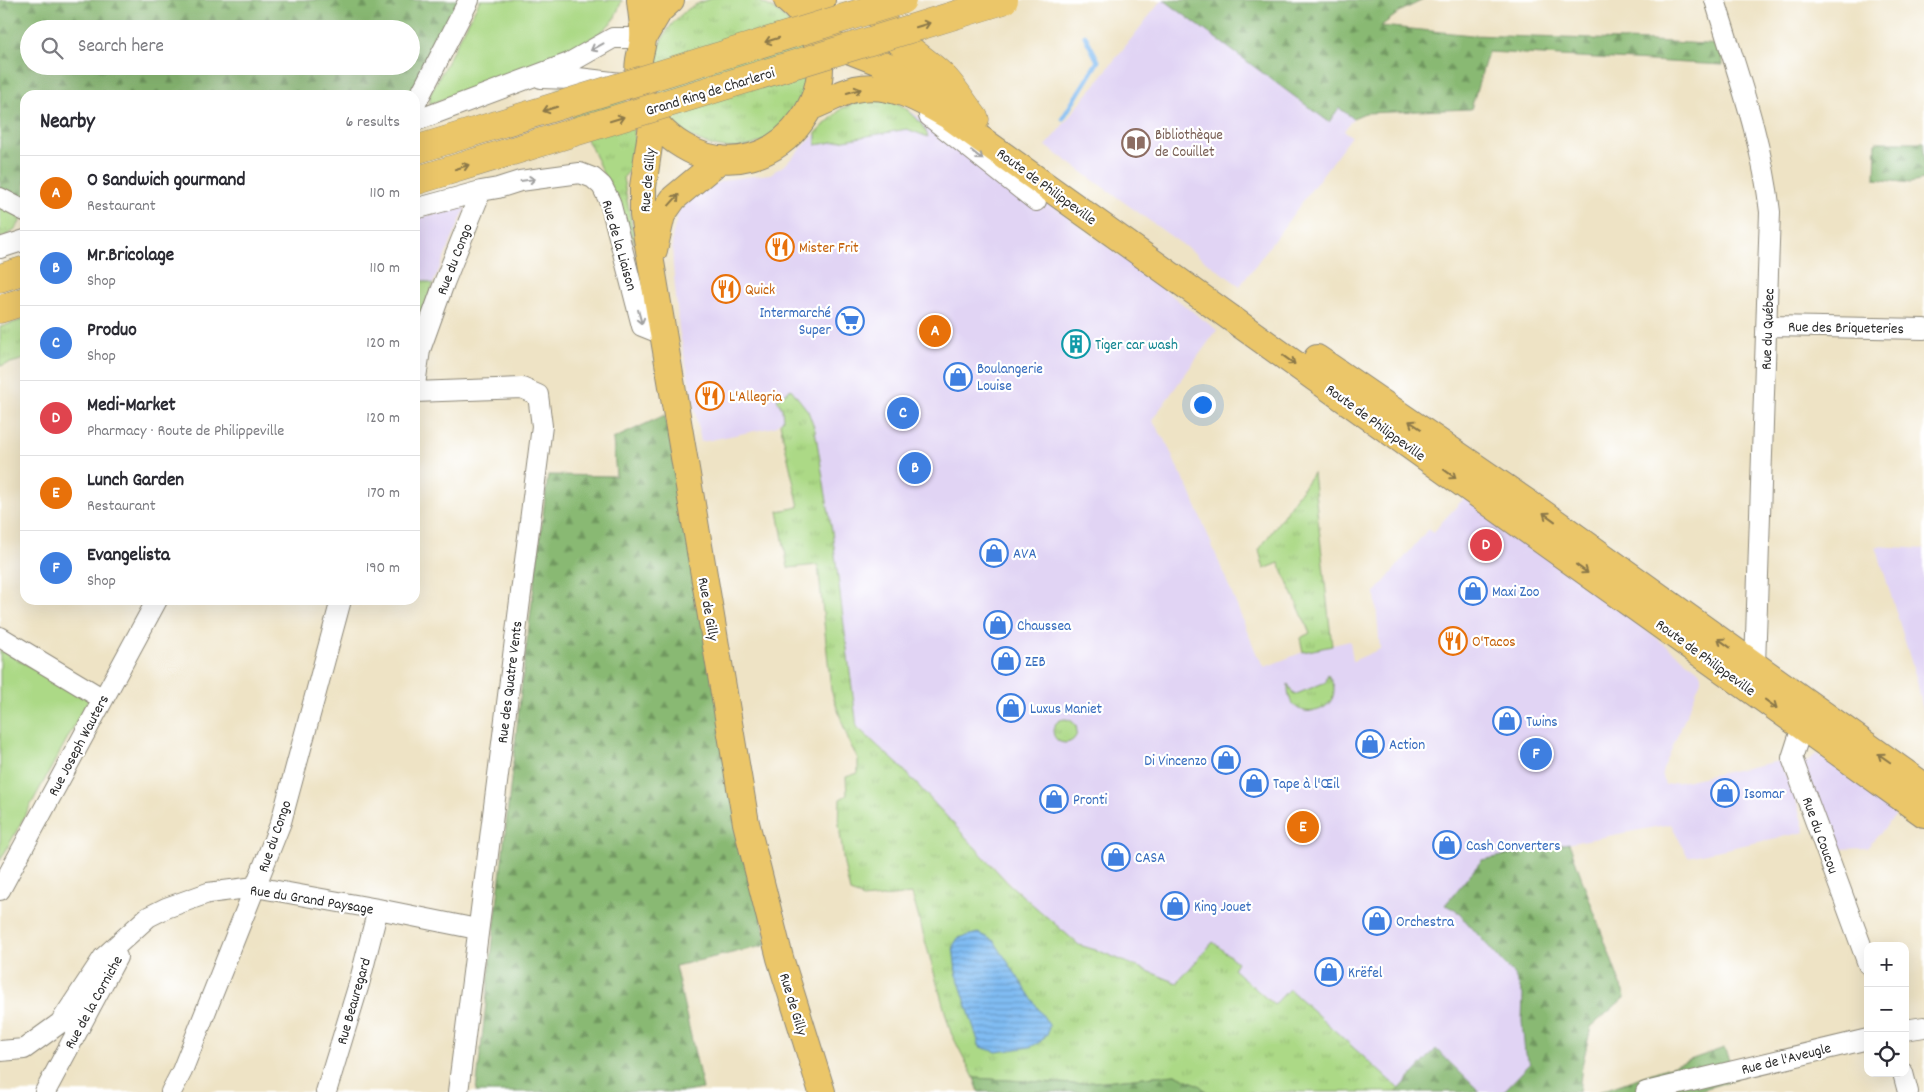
<!DOCTYPE html>
<meta charset="utf-8">
<style>
body{margin:0;font-family:Dekko,sans-serif;background:#f2f2f3;color:#2b2b33}
.controls{position:absolute;right:15px;bottom:15px;display:grid;overflow:hidden;border-radius:10px;box-shadow:0 5px 20px #0002}
.controls button{width:45px;height:45px;display:grid;place-items:center;padding:0;border:0;border-bottom:1px solid #e1e1e2;background:#fff;color:#2b2b33;font:25px sans-serif}
.you{position:absolute;left:1202px;top:404px;width:18px;height:18px;margin:-12px;border:4px solid #fff;border-radius:50%;background:#1a73e8;box-shadow:0 0 0 8px #1a73e833}
.badge{display:grid;place-items:center;width:32px;height:32px;border-radius:50%;background:#c8321e;color:#fff;font-size:16px;font-weight:700}
.pin{position:absolute;translate:-50% -50%;border:2px solid #fff;box-shadow:0 1px 5px #0006}
.list{margin:0;padding:0;list-style:none}
h2{display:flex;justify-content:space-between;align-items:center;height:65px;margin:0;padding:0 20px;font-size:21px}
h2 small{font-size:16px;font-weight:400;color:#7c7c81}
.list li{display:grid;grid-template-columns:32px 1fr auto;gap:15px;align-items:center;box-sizing:border-box;height:75px;padding:0 20px;border-top:1px solid #e1e1e2}
.list b{display:block;font-size:19px;white-space:nowrap}
.list p{margin:0;font-size:16px;white-space:nowrap;color:#7c7c81}
.list em{font-size:16px;font-style:normal;color:#7c7c81}
.icon{flex:none;width:28px;height:28px;fill:none;stroke:currentColor;stroke-width:2;stroke-linecap:round;stroke-linejoin:round}
.map{position:relative;flex:none;width:1924px;height:1092px;overflow:hidden}
.search{position:absolute;background:#fff;box-shadow:0 5px 20px #0002;left:20px;top:20px;width:400px;height:55px;display:flex;align-items:center;gap:12px;box-sizing:border-box;padding:0 18px;border-radius:28px;color:#7c7c81;font-size:19px}
.panel{position:absolute;background:#fff;box-shadow:0 5px 20px #0002;left:20px;top:90px;width:400px;height:515px;border-radius:15px}
.map>svg:first-child{display:block}
</style>
<div class="map">
<svg width="1924" height="1092" viewBox="0 0 1924 1092">
<defs>
<pattern id="grass-tufts" width="24" height="20" patternUnits="userSpaceOnUse" patternTransform="scale(1.25)"><rect width="24" height="20" fill="#acd986"/><path d="M3 7l-1-3M5 7V3M7 7l1-3M15 17l-1-3M17 17v-4M19 17l1-3" fill="none" stroke="#94ba74"/></pattern>
<pattern id="forest-firs" width="22" height="20" patternUnits="userSpaceOnUse" patternTransform="scale(1.25)"><rect width="22" height="20" fill="#89b973"/><path d="M5 1l3.5 6h-7zM16 11l3.5 6h-7z" fill="#70975f"/></pattern>
<pattern id="water-rules" width="6" height="5" patternUnits="userSpaceOnUse" patternTransform="scale(1.25)"><rect width="6" height="5" fill="#80bcf3"/><path d="M0 2.5h6" fill="none" stroke="#6999c5"/></pattern>
</defs>
<rect width="100%" height="100%" fill="#fff"/>
<filter id="ink" filterUnits="userSpaceOnUse"><feTurbulence type="fractalNoise" baseFrequency=".02" numOctaves="2"/><feDisplacementMap in="SourceGraphic" scale="10" xChannelSelector="R" yChannelSelector="G"/><feConvolveMatrix kernelMatrix="1 2 1 2 8 2 1 2 1" color-interpolation-filters="sRGB"/></filter>
<filter id="wash" filterUnits="userSpaceOnUse"><feTurbulence type="fractalNoise" baseFrequency=".0096" numOctaves="4" result="noise"/><feDisplacementMap in="SourceGraphic" scale="20" xChannelSelector="R" yChannelSelector="G"/><feGaussianBlur stdDeviation="1.12" result="paint"/><feColorMatrix in="noise" values="0 0 0 0 0 0 0 0 0 0 0 0 0 0 0 0 0 1.4 0 .05"/><feComposite in="paint" operator="in"/></filter>
<g filter="url(#wash)">
<rect width="100%" height="100%" fill="#eee3c5"/>
<!-- built -->
<path fill="#e1d4f4" d="M1162 0H1165L1329 122 1339 108 1353 118 1344 131 1351 136 1240 286 1046 146Z
M891 99 1019 180 1217 330 1152 420 1168 446 1176 465 1189 489 1257 655 1265 667 1303 652 1350 641 1353 661 1380 649 1375 593 1428 529 1434 533 1440 524 1467 495 1701 672V680L1662 772 1665 785 1779 761 1794 793 1805 832 1688 857 1671 824 1482 860 1446 905 1455 909 1515 976 1523 995 1522 1021 1532 1063 1503 1092H1480L1436 1049 1399 1089 1289 990 1275 1005 1233 969 1237 962 1177 983 1099 951 1079 945 1009 883 901 767 857 726 832 531 815 430 808 411 791 389 782 409 783 419 774 427 701 442 679 329 673 266 672 237 679 210 708 186 729 179 770 174 786 164 830 119Z
M466 207 433 284 415 278V218Z
M1876 546 1924 549V715L1917 681Z
M1817 754 1883 801 1897 814 1867 848 1841 849 1832 846 1803 764Z"/>
<!-- grass -->
<path fill="url(#grass-tufts)" stroke="#6c8258" d="M655 72a76 76 0 1 1 152 0a76 76 0 1 1-152 0Z
M563 87 622 93C632 115 639 141 632 166 631 170 626 174 623 178L636 246 590 145 556 89Z
M876 97C881 98 887 98 892 100 906 107 924 122 928 137L907 129 816 145V133L842 108 856 102Z
M0 201 22 218C17 229 11 234 0 238Z
M415 278 433 284 423 325 415 322Z
M25 319V359L0 366V327Z
M791 389 808 411 815 430 832 531 857 727 901 767 1008 883 1079 945 1099 951 1177 983 1213 942 1237 962 1233 969 1274 1005 1289 989 1399 1089 1397 1092H1207L1199 1085 1175 1074 1074 1084 974 1078 951 1033 912 894 862 899 861 896 850 892 844 864 839 825 840 799 847 795 846 777 858 773V759L849 742 831 690 818 565 788 568 778 511 799 507 780 423 783 419 782 409 777 399Z
M1313 473 1332 646 1303 652 1300 638 1310 633 1279 563 1264 569 1259 550Z
M1328 674C1329 678 1334 684 1334 688 1336 714 1295 721 1289 696 1288 692 1288 688 1288 684L1294 695 1326 682Z
M1053 731a12 12 0 1 1 24 0a12 12 0 1 1-24 0Z"/>
<!-- forest -->
<path fill="url(#forest-firs)" stroke="#5a724f" fill-rule="evenodd" d="M0 0H459L410 95H25V203L0 191ZM29 29H411V66H29Z
M1164 0H1423L1401 11 1381 26 1472 35 1653 41 1722 45 1723 65 1488 52 1471 109 1365 113 1353 118 1339 108 1329 122Z
M1876 142H1924V180L1910 183 1875 179Z
M665 415 767 945 675 966 703 1089 685 1092H476L523 673 548 475 616 476 613 439Z
M1569 843 1625 997 1591 1027 1582 1066 1579 1092H1503L1531 1063 1525 1054 1522 1021 1523 995 1515 976 1455 909 1445 905 1482 860Z
M1724 1048 1737 1079 1693 1092H1598Z
M1436 1049 1480 1092H1397Z
M1175 1074 1199 1085 1207 1092H979L974 1078 1074 1084Z"/>
<!-- park -->
<path fill="#acd986" stroke="#6c8258" d="M480 0H622L614 20 601 32 584 43 501 78 430 104V94Z
M0 650 89 699 0 861Z"/>
<!-- water -->
<path fill="url(#water-rules)" stroke="#56748f" d="M978 933 994 941 1049 1025 1048 1033 1040 1042 1030 1047 997 1052 980 1047 956 972 953 946 958 938Z"/>
<g fill="none" stroke-linecap="round" stroke-linejoin="round">
<!-- stream -->
<path stroke="#80bcf3" stroke-width="5" d="M1063 118 1098 61 1085 36"/>
</g>
</g>
<g filter="url(#ink)">
<g fill="none" stroke-linecap="round" stroke-linejoin="round">
<defs>
<path id="minor" d="M1715 0C1736 70 1762 139 1770 212L1755 666 1753 675
M541 78 572 79 578 78 621 83
M415 105 469 0
M929 116 1036 201
M415 121 569 63 613 38H643
M0 198 25 211
M415 209 481 191 498 188 520 181 580 173 593 178 602 186 610 202 642 326 662 334
M0 248 25 240
M1768 326 1924 329
M415 385 420 350 444 283 481 191
M415 392 522 388 538 395 542 426 458 1092
M0 637 103 699
M1809 716 1802 727 1792 758 1868 964
M0 890 157 600
M1905 1030 1924 1027
M0 1051 24 1049 60 1023 103 958 148 917 166 908 208 893 255 887 378 909 477 929
M1903 1073 1908 1092
M45 1092 117 957
M171 1092 182 1071 281 822 341 600
M326 1092 359 984 378 909
M1646 1092 1868 1039"/>
<path id="major" d="M640 0C641 12 644 26 643 38 643 45 640 53 639 60 637 73 640 89 644 101 651 120 666 136 683 146 777 203 872 68 787 0
M796 7 822 0
M643 38 659 11 671 0
M816 41 843 48 914 76 947 99
M811 107C825 102 840 93 855 89 890 81 921 100 950 117L1924 814
M653 118 643 187V215L746 823 780 958 822 1092
M654 250 662 215 674 198 721 159
M1317 358 1540 511 1924 786"/>
<path id="highway" d="M876 0C876 35 924 56 945 79 956 91 965 106 975 119
M0 278 25 270
M0 309 25 301"/>
</defs>
<!-- minor casing -->
<use href="#minor" stroke="#8c8778" stroke-width="22"/>
<!-- major casing -->
<use href="#major" stroke="#8c8778" stroke-width="28"/>
<!-- highway casing -->
<use href="#highway" stroke="#8c8778" stroke-width="29"/>
<!-- minor -->
<use href="#minor" stroke="#fff" stroke-width="20"/>
<!-- major -->
<use href="#major" stroke="#ebc669" stroke-width="26"/>
<!-- highway -->
<use href="#highway" stroke="#ebc669" stroke-width="28"/>
<defs>
<path id="highway-bridge" d="M415 150 902 0
M415 181 1004 0"/>
</defs>
<!-- highway-bridge casing -->
<use href="#highway-bridge" stroke="#8c8778" stroke-width="29" stroke-linecap="butt"/>
<!-- highway-bridge -->
<use href="#highway-bridge" stroke="#ebc669" stroke-width="28"/>
</g>
<!-- one-way arrows -->
<defs><path id="oneway-shaft" d="M-6 0H5M1.5-3L5.5 0L1.5 3" fill="none" stroke-width="1.6" stroke-linecap="round" stroke-linejoin="round" transform="scale(1.25)"/></defs>
<g stroke="#8b784a">
<use href="#oneway-shaft" transform="translate(923 25) rotate(-17)"/>
<use href="#oneway-shaft" transform="translate(772 40) rotate(163)"/>
<use href="#oneway-shaft" transform="translate(854 91) rotate(-16)"/>
<use href="#oneway-shaft" transform="translate(550 109) rotate(163)"/>
<use href="#oneway-shaft" transform="translate(617 119) rotate(-17)"/>
<use href="#oneway-shaft" transform="translate(462 167) rotate(-17)"/>
<use href="#oneway-shaft" transform="translate(674 200) rotate(-48)"/>
<use href="#oneway-shaft" transform="translate(1289 360) rotate(36)"/>
<use href="#oneway-shaft" transform="translate(1415 425) rotate(-146)"/>
<use href="#oneway-shaft" transform="translate(1450 474) rotate(36)"/>
<use href="#oneway-shaft" transform="translate(1549 517) rotate(-144)"/>
<use href="#oneway-shaft" transform="translate(1582 569) rotate(36)"/>
<use href="#oneway-shaft" transform="translate(1724 643) rotate(-144)"/>
<use href="#oneway-shaft" transform="translate(1771 704) rotate(36)"/>
<use href="#oneway-shaft" transform="translate(1884 758) rotate(-145)"/>
</g>
<g stroke="#a0a0a0">
<use href="#oneway-shaft" transform="translate(597 47) rotate(151)"/>
<use href="#oneway-shaft" transform="translate(977 155) rotate(38)"/>
<use href="#oneway-shaft" transform="translate(528 180) rotate(-8)"/>
<use href="#oneway-shaft" transform="translate(640 317) rotate(75)"/>
</g>
</g>
<!-- icons -->
<defs>
<symbol id="library-ring" viewBox="-11 -11 22 22"><circle r="9.5" fill="#fff" stroke="#8d6e63" stroke-width="1.5"/><path d="M-6-4Q-3-5.5-.7-3.5V5Q-3 3-6 4ZM6-4Q3-5.5 .7-3.5V5Q3 3 6 4Z" fill="#8d6e63"/></symbol>
<symbol id="restaurant-ring" viewBox="-11 -11 22 22"><circle r="9.5" fill="#fff" stroke="#e8710a" stroke-width="1.5"/><path d="M-5-6h1v4h1v-4h1v4h1v-4h1v5L-1.5 .5V6h-2V.5L-5-1ZM5-6V6H3V1.5H1.5Q1.5-4 5-6Z" fill="#e8710a"/></symbol>
<symbol id="supermarket-ring" viewBox="-11 -11 22 22"><circle r="9.5" fill="#fff" stroke="#3f7fe0" stroke-width="1.5"/><path d="M-6-5.5h2.5l.6 2H6L4.5 2H-2.5L-4.4-4H-6ZM-1.5 3.2a1.3 1.3 0 1 0 .1 0ZM3 3.2a1.3 1.3 0 1 0 .1 0Z" fill="#3f7fe0"/></symbol>
<symbol id="building-ring" viewBox="-11 -11 22 22"><circle r="9.5" fill="#fff" stroke="#0f9aa8" stroke-width="1.5"/><path d="M-4-6H4V6H1V3H-1V6H-4ZM-2.5-4.3h1.7v1.8h-1.7ZM.8-4.3h1.7v1.8H.8ZM-2.5-1h1.7V.8h-1.7ZM.8-1h1.7V.8H.8Z" fill="#0f9aa8"/></symbol>
<symbol id="shop-ring" viewBox="-11 -11 22 22"><circle r="9.5" fill="#fff" stroke="#3f7fe0" stroke-width="1.5"/><path d="M-5-2.5h2.3a2.7 3.5 0 0 1 5.4 0H5L5.5 6h-11ZM-1.5-2.5h3a1.5 2.3 0 0 0-3 0Z" fill="#3f7fe0"/></symbol>
</defs>
<g fill-rule="evenodd">
<use href="#library-ring" x="1120" y="127" width="32" height="32"/>
<use href="#restaurant-ring" x="764" y="231" width="32" height="32"/>
<use href="#restaurant-ring" x="710" y="273" width="32" height="32"/>
<use href="#supermarket-ring" x="834" y="305" width="32" height="32"/>
<use href="#building-ring" x="1060" y="328" width="32" height="32"/>
<use href="#shop-ring" x="942" y="361" width="32" height="32"/>
<use href="#restaurant-ring" x="694" y="380" width="32" height="32"/>
<use href="#shop-ring" x="978" y="537" width="32" height="32"/>
<use href="#shop-ring" x="1457" y="575" width="32" height="32"/>
<use href="#shop-ring" x="982" y="609" width="32" height="32"/>
<use href="#restaurant-ring" x="1437" y="625" width="32" height="32"/>
<use href="#shop-ring" x="990" y="645" width="32" height="32"/>
<use href="#shop-ring" x="995" y="692" width="32" height="32"/>
<use href="#shop-ring" x="1491" y="705" width="32" height="32"/>
<use href="#shop-ring" x="1354" y="728" width="32" height="32"/>
<use href="#shop-ring" x="1210" y="744" width="32" height="32"/>
<use href="#shop-ring" x="1238" y="767" width="32" height="32"/>
<use href="#shop-ring" x="1709" y="777" width="32" height="32"/>
<use href="#shop-ring" x="1038" y="783" width="32" height="32"/>
<use href="#shop-ring" x="1431" y="829" width="32" height="32"/>
<use href="#shop-ring" x="1100" y="841" width="32" height="32"/>
<use href="#shop-ring" x="1159" y="890" width="32" height="32"/>
<use href="#shop-ring" x="1361" y="905" width="32" height="32"/>
<use href="#shop-ring" x="1313" y="956" width="32" height="32"/>
</g>
<g text-anchor="middle" stroke-width="4.5" stroke-linejoin="round" paint-order="stroke">
<!-- street labels -->
<g font-size="15" fill="#2b2b2b" stroke="#fff">
<text transform="translate(710 91) rotate(-17)" y="5">Grand Ring de Charleroi</text>
<text transform="translate(647 180) rotate(-85)" y="5">Rue de Gilly</text>
<text transform="translate(1047 186) rotate(36)" y="5">Route de Philippeville</text>
<text transform="translate(620 245) rotate(74)" y="5">Rue de la Liaison</text>
<text transform="translate(454 259) rotate(-69)" y="5">Rue du Congo</text>
<text transform="translate(1846 327) rotate(1)" y="5">Rue des Briqueteries</text>
<text transform="translate(1767 329) rotate(-88)" y="5">Rue du Québec</text>
<text transform="translate(1376 422) rotate(36)" y="5">Route de Philippeville</text>
<text transform="translate(709 609) rotate(80)" y="5">Rue de Gilly</text>
<text transform="translate(1706 657) rotate(36)" y="5">Route de Philippeville</text>
<text transform="translate(509 682) rotate(-83)" y="5">Rue des Quatre Vents</text>
<text transform="translate(78 745) rotate(-62)" y="5">Rue Joseph Wauters</text>
<text transform="translate(1821 835) rotate(70)" y="5">Rue du Coucou</text>
<text transform="translate(274 836) rotate(-71)" y="5">Rue du Congo</text>
<text transform="translate(312 899) rotate(9)" y="5">Rue du Grand Paysage</text>
<text transform="translate(353 1001) rotate(-74)" y="5">Rue Beauregard</text>
<text transform="translate(93 1002) rotate(-61)" y="5">Rue de la Corniche</text>
<text transform="translate(794 1004) rotate(73)" y="5">Rue de Gilly</text>
<text transform="translate(1786 1058) rotate(-14)" y="5">Rue de l'Aveugle</text>
</g>
<!-- education labels -->
<g font-size="15" fill="#785e54" stroke="#fff" text-anchor="start">
<text x="1155" y="139">Bibliothèque<tspan x="1155" dy="17">de Couillet</tspan></text>
</g>
<!-- food labels -->
<g font-size="15" fill="#c56008" stroke="#fff" text-anchor="start">
<text x="799" y="252">Mister Frit</text>
<text x="745" y="294">Quick</text>
<text x="729" y="401">L'Allegria</text>
<text x="1472" y="646">O'Tacos</text>
</g>
<!-- shop labels -->
<g font-size="15" fill="#366cbe" stroke="#fff" text-anchor="start">
<text x="831" y="317" text-anchor="end">Intermarché<tspan x="831" dy="17">Super</tspan></text>
<text x="977" y="373">Boulangerie<tspan x="977" dy="17">Louise</tspan></text>
<text x="1013" y="558">AVA</text>
<text x="1492" y="596">Maxi Zoo</text>
<text x="1017" y="630">Chaussea</text>
<text x="1025" y="666">ZEB</text>
<text x="1030" y="713">Luxus Maniet</text>
<text x="1526" y="726">Twins</text>
<text x="1389" y="749">Action</text>
<text x="1207" y="765" text-anchor="end">Di Vincenzo</text>
<text x="1273" y="788">Tape à l'Œil</text>
<text x="1744" y="798">Isomar</text>
<text x="1073" y="804">Pronti</text>
<text x="1466" y="850">Cash Converters</text>
<text x="1135" y="862">CASA</text>
<text x="1194" y="911">King Jouet</text>
<text x="1396" y="926">Orchestra</text>
<text x="1348" y="977">Krëfel</text>
</g>
<!-- culture labels -->
<g font-size="15" fill="#0d838f" stroke="#fff" text-anchor="start">
<text x="1095" y="349">Tiger car wash</text>
</g>
</g>
</svg>
<div class="controls">
<button>+</button>
<button>−</button>
<button><svg class="icon" aria-label="locate" viewBox="0 0 24 24"><circle cx="12" cy="12" r="6"/><path d="M12 2v4M12 18v4M2 12h4M18 12h4"/></svg></button>
</div>
<div class="you"></div>
<div class="pin badge" style="left:935px;top:331px;background:#e8710a">A</div>
<div class="pin badge" style="left:915px;top:468px;background:#3f7fe0">B</div>
<div class="pin badge" style="left:903px;top:413px;background:#3f7fe0">C</div>
<div class="pin badge" style="left:1486px;top:545px;background:#e0444e">D</div>
<div class="pin badge" style="left:1303px;top:827px;background:#e8710a">E</div>
<div class="pin badge" style="left:1536px;top:754px;background:#3f7fe0">F</div>
<div class="search"><svg class="icon" aria-label="search" viewBox="0 0 24 24"><circle cx="10" cy="10" r="6"/><path d="M15 15l6 6"/></svg>Search here</div>
<section class="panel">
<h2>Nearby<small>6 results</small></h2>
<ul class="list">
<li><span class="badge" style="background:#e8710a">A</span><div><b>O Sandwich gourmand</b><p>Restaurant</p></div><em>110 m</em></li>
<li><span class="badge" style="background:#3f7fe0">B</span><div><b>Mr.Bricolage</b><p>Shop</p></div><em>110 m</em></li>
<li><span class="badge" style="background:#3f7fe0">C</span><div><b>Produo</b><p>Shop</p></div><em>120 m</em></li>
<li><span class="badge" style="background:#e0444e">D</span><div><b>Medi-Market</b><p>Pharmacy · Route de Philippeville</p></div><em>120 m</em></li>
<li><span class="badge" style="background:#e8710a">E</span><div><b>Lunch Garden</b><p>Restaurant</p></div><em>170 m</em></li>
<li><span class="badge" style="background:#3f7fe0">F</span><div><b>Evangelista</b><p>Shop</p></div><em>190 m</em></li>
</ul>
</section>
</div>
